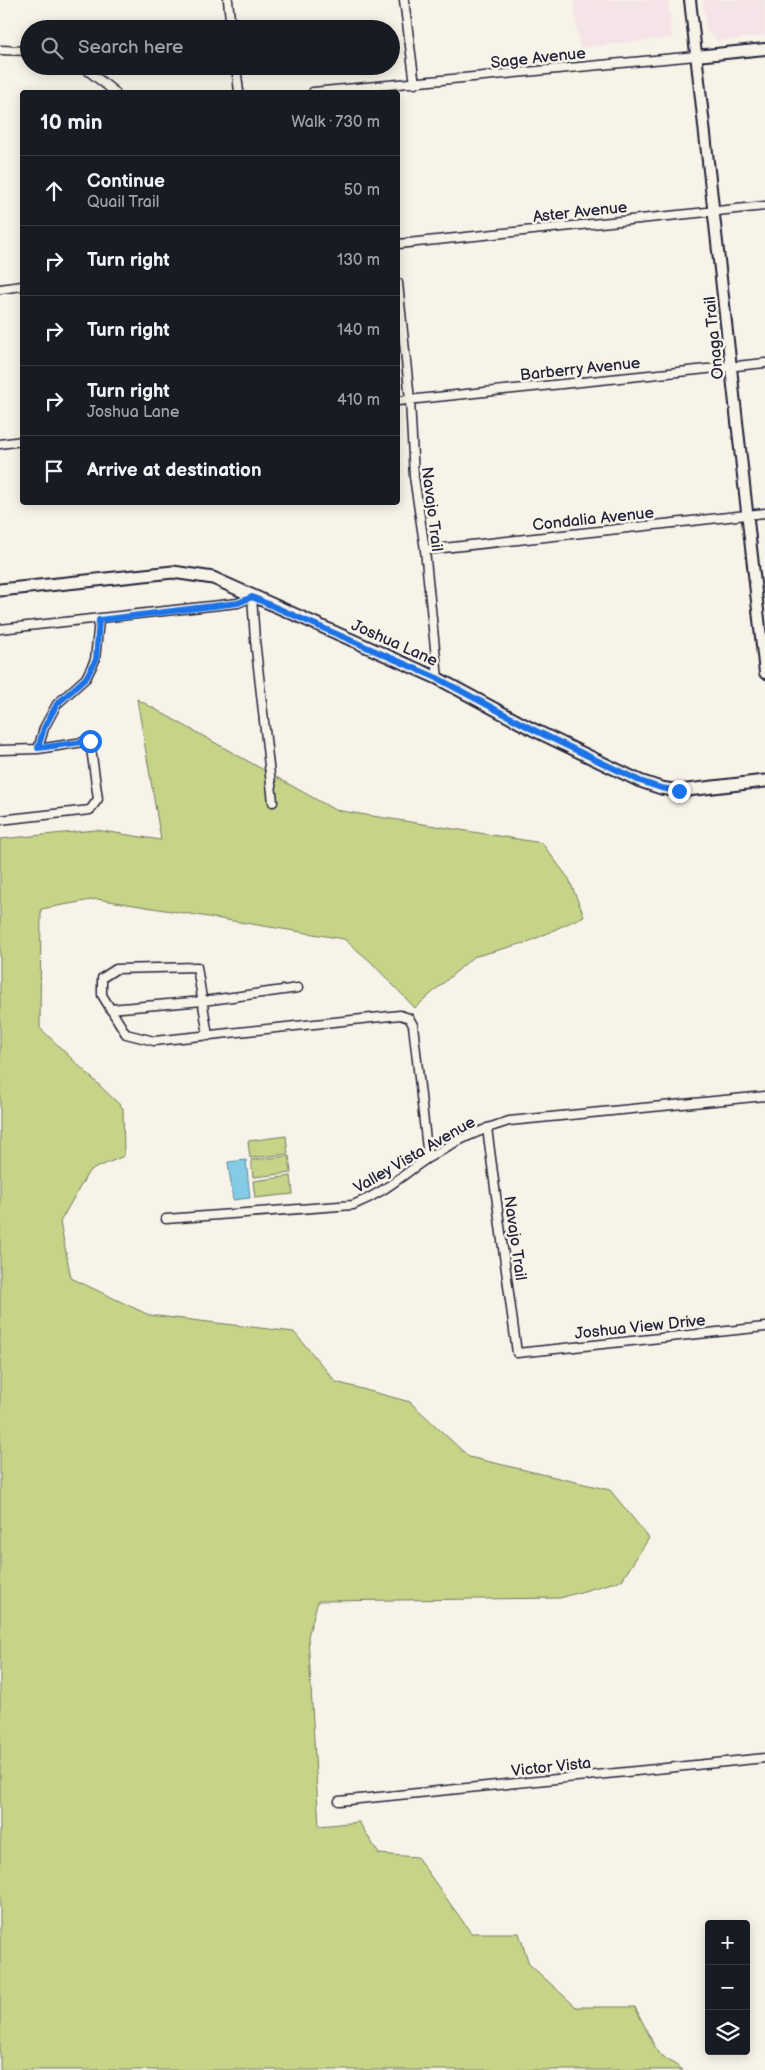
<!DOCTYPE html>
<meta charset="utf-8">
<style>
body{margin:0;font-family:"Balsamiq Sans",sans-serif;background:#20242c;color:#f1f3f6}
.controls{position:absolute;right:15px;bottom:15px;display:grid;overflow:hidden;border-radius:5px;box-shadow:0 2px 12px #0003}
.controls button{width:45px;height:45px;display:grid;place-items:center;padding:0;border:0;border-bottom:1px solid #363941;background:#171b24;color:#f1f3f6;font:25px sans-serif}
.stop{position:absolute;width:15px;height:15px;margin:-11px;border:4px solid #1a73e8;border-radius:50%;background:#fff}
.stop.end{background:#1a73e8;border-color:#fff;box-shadow:0 1px 5px #0008}
.list{margin:0;padding:0;list-style:none}
h2{display:flex;justify-content:space-between;align-items:center;height:65px;margin:0;padding:0 20px;font-size:21px}
h2 small{font-size:16px;font-weight:400;color:#9ea1a6}
.list li{display:grid;grid-template-columns:32px 1fr auto;gap:15px;align-items:center;box-sizing:border-box;height:70px;padding:0 20px;border-top:1px solid #363941}
.list b{display:block;font-size:19px;white-space:nowrap}
.list p{margin:0;font-size:16px;white-space:nowrap;color:#9ea1a6}
.list em{font-size:16px;font-style:normal;color:#9ea1a6}
.icon{flex:none;width:28px;height:28px;fill:none;stroke:currentColor;stroke-width:2;stroke-linecap:round;stroke-linejoin:round}
.map{position:relative;flex:none;width:765px;height:2070px;overflow:hidden}
.search{position:absolute;background:#171b24;box-shadow:0 2px 12px #0003;left:20px;top:20px;width:380px;height:55px;display:flex;align-items:center;gap:12px;box-sizing:border-box;padding:0 18px;border-radius:28px;color:#9ea1a6;font-size:19px}
.panel{position:absolute;background:#171b24;box-shadow:0 2px 12px #0003;left:20px;top:90px;width:380px;height:415px;border-radius:5px}
.map>svg:first-child{display:block}
</style>
<div class="map">
<svg width="765" height="2070" viewBox="0 0 765 2070">
<rect width="100%" height="100%" fill="#f7f3e8"/>
<filter id="ink" filterUnits="userSpaceOnUse"><feTurbulence type="fractalNoise" baseFrequency=".02" numOctaves="2"/><feDisplacementMap in="SourceGraphic" scale="10" xChannelSelector="R" yChannelSelector="G"/><feConvolveMatrix kernelMatrix="1 2 1 2 8 2 1 2 1" color-interpolation-filters="sRGB"/></filter>
<g filter="url(#ink)">
<!-- built -->
<path fill="#f5e4e7" d="M574 0H668L672 38 579 48Z
M703 0H765V36L718 41 706 31Z"/>
<!-- green -->
<path fill="#c6d488" stroke="#747b62" d="M137 699 335 810 542 843 569 879 584 916 528 942 473 957 415 1008 370 961 344 939 97 899 41 909 40 1028 123 1108 124 1156 89 1171 60 1222 71 1278 149 1315 294 1332 336 1382 410 1402 469 1457 610 1490 649 1538 622 1580 560 1598 318 1601 308 1636 319 1826 359 1822 379 1854 417 1857 471 1933H519L529 1964 576 2007H635L658 2053 683 2070H0V839L96 830 161 840Z
M286 1136 288 1154 250 1158 248 1141Z
M289 1156 291 1173 253 1177 251 1160Z
M291 1176 293 1194 255 1198 253 1181Z"/>
<!-- water -->
<path fill="#84cce5" stroke="#5d88a1" d="M246 1160 250 1198 233 1200 228 1162Z"/>
<g fill="none" stroke-linecap="round" stroke-linejoin="round">
<defs>
<path id="minor" d="M228 0 231 29
M404 0 415 84
M0 50 29 51
M82 66 115 92
M236 66 239 92
M313 92 696 56
M398 244 765 206
M398 283 410 400 414 477 425 550 438 678
M0 289 22 286
M398 401 765 363
M0 444 22 441
M425 550 765 513
M0 629 238 603 252 597 255 640 273 802
M38 749 44 728 57 704 86 678 95 660 99 620
M0 750 38 749 90 741 98 799 90 810 0 820
M110 1009 203 1001 298 988
M208 1036 197 967 116 969 102 978V995L126 1034 154 1041 400 1015 409 1018 413 1025 428 1158
M487 1128 517 1353 765 1327
M166 1219 353 1205C384 1193 401 1176 428 1158 452 1143 481 1129 509 1121L765 1096
M339 1801 765 1758"/>
<path id="tertiary" d="M690 0 765 673
M696 56 765 49"/>
<path id="secondary" d="M0 590 173 572 213 578 437 678 532 729 640 781 661 788 679 791 765 781"/>
</defs>
<!-- minor casing -->
<use href="#minor" stroke="#22223b" stroke-width="11"/>
<!-- tertiary casing -->
<use href="#tertiary" stroke="#22223b" stroke-width="14"/>
<!-- secondary casing -->
<use href="#secondary" stroke="#22223b" stroke-width="15"/>
<!-- minor -->
<use href="#minor" stroke="#f7f3e8" stroke-width="8"/>
<!-- tertiary -->
<use href="#tertiary" stroke="#f7f3e8" stroke-width="10"/>
<!-- secondary -->
<use href="#secondary" stroke="#f7f3e8" stroke-width="11"/>
</g>
</g>
<g fill="none" stroke-linecap="round" stroke-linejoin="round" filter="url(#ink)">
<!-- route -->
<path stroke="#1a73e8" stroke-width="6" d="M90 741 38 748 44 728 57 704 86 678 96 660 99 620 238 603 252 597 437 678 532 729 640 781 661 788 679 791"/>
</g>
<g text-anchor="middle" stroke-width="5" stroke-linejoin="round" paint-order="stroke">
<!-- street labels -->
<g font-size="16" fill="#22223b" stroke="#f7f3e8">
<text transform="translate(538 57) rotate(-6)" y="6">Sage Avenue</text>
<text transform="translate(580 211) rotate(-6)" y="6">Aster Avenue</text>
<text transform="translate(713 338) rotate(-96)" y="6">Onaga Trail</text>
<text transform="translate(580 368) rotate(-6)" y="6">Barberry Avenue</text>
<text transform="translate(433 509) rotate(83)" y="6">Navajo Trail</text>
<text transform="translate(593 518) rotate(-6)" y="6">Condalia Avenue</text>
<text transform="translate(395 642) rotate(24)" y="6">Joshua Lane</text>
<text transform="translate(414 1154) rotate(-30)" y="6">Valley Vista Avenue</text>
<text transform="translate(516 1238) rotate(82)" y="6">Navajo Trail</text>
<text transform="translate(640 1326) rotate(-6)" y="6">Joshua View Drive</text>
<text transform="translate(551 1766) rotate(-6)" y="6">Victor Vista</text>
</g>
</g>
</svg>
<div class="controls">
<button>+</button>
<button>−</button>
<button><svg class="icon" aria-label="layers" viewBox="0 0 24 24"><path d="M12 4l9 5-9 5-9-5zM3 14l9 5 9-5"/></svg></button>
</div>
<div class="stop" style="left:90px;top:741px"></div>
<div class="stop end" style="left:679px;top:791px"></div>
<div class="search"><svg class="icon" aria-label="search" viewBox="0 0 24 24"><circle cx="10" cy="10" r="6"/><path d="M15 15l6 6"/></svg>Search here</div>
<section class="panel">
<h2>10 min<small>Walk · 730 m</small></h2>
<ul class="list">
<li><svg class="icon" aria-label="ahead" viewBox="0 0 24 24"><path d="M12 20V5M6 11l6-6 6 6"/></svg><div><b>Continue</b><p>Quail Trail</p></div><em>50 m</em></li>
<li><svg class="icon" aria-label="right" viewBox="0 0 24 24"><path d="M7 20v-9h11M14 6l5 5-5 5"/></svg><div><b>Turn right</b></div><em>130 m</em></li>
<li><svg class="icon" aria-label="right" viewBox="0 0 24 24"><path d="M7 20v-9h11M14 6l5 5-5 5"/></svg><div><b>Turn right</b></div><em>140 m</em></li>
<li><svg class="icon" aria-label="right" viewBox="0 0 24 24"><path d="M7 20v-9h11M14 6l5 5-5 5"/></svg><div><b>Turn right</b><p>Joshua Lane</p></div><em>410 m</em></li>
<li><svg class="icon" aria-label="arrive" viewBox="0 0 24 24"><path d="M6 21V4h12l-3 4 3 4H6"/></svg><div><b>Arrive at destination</b></div></li>
</ul>
</section>
</div>
